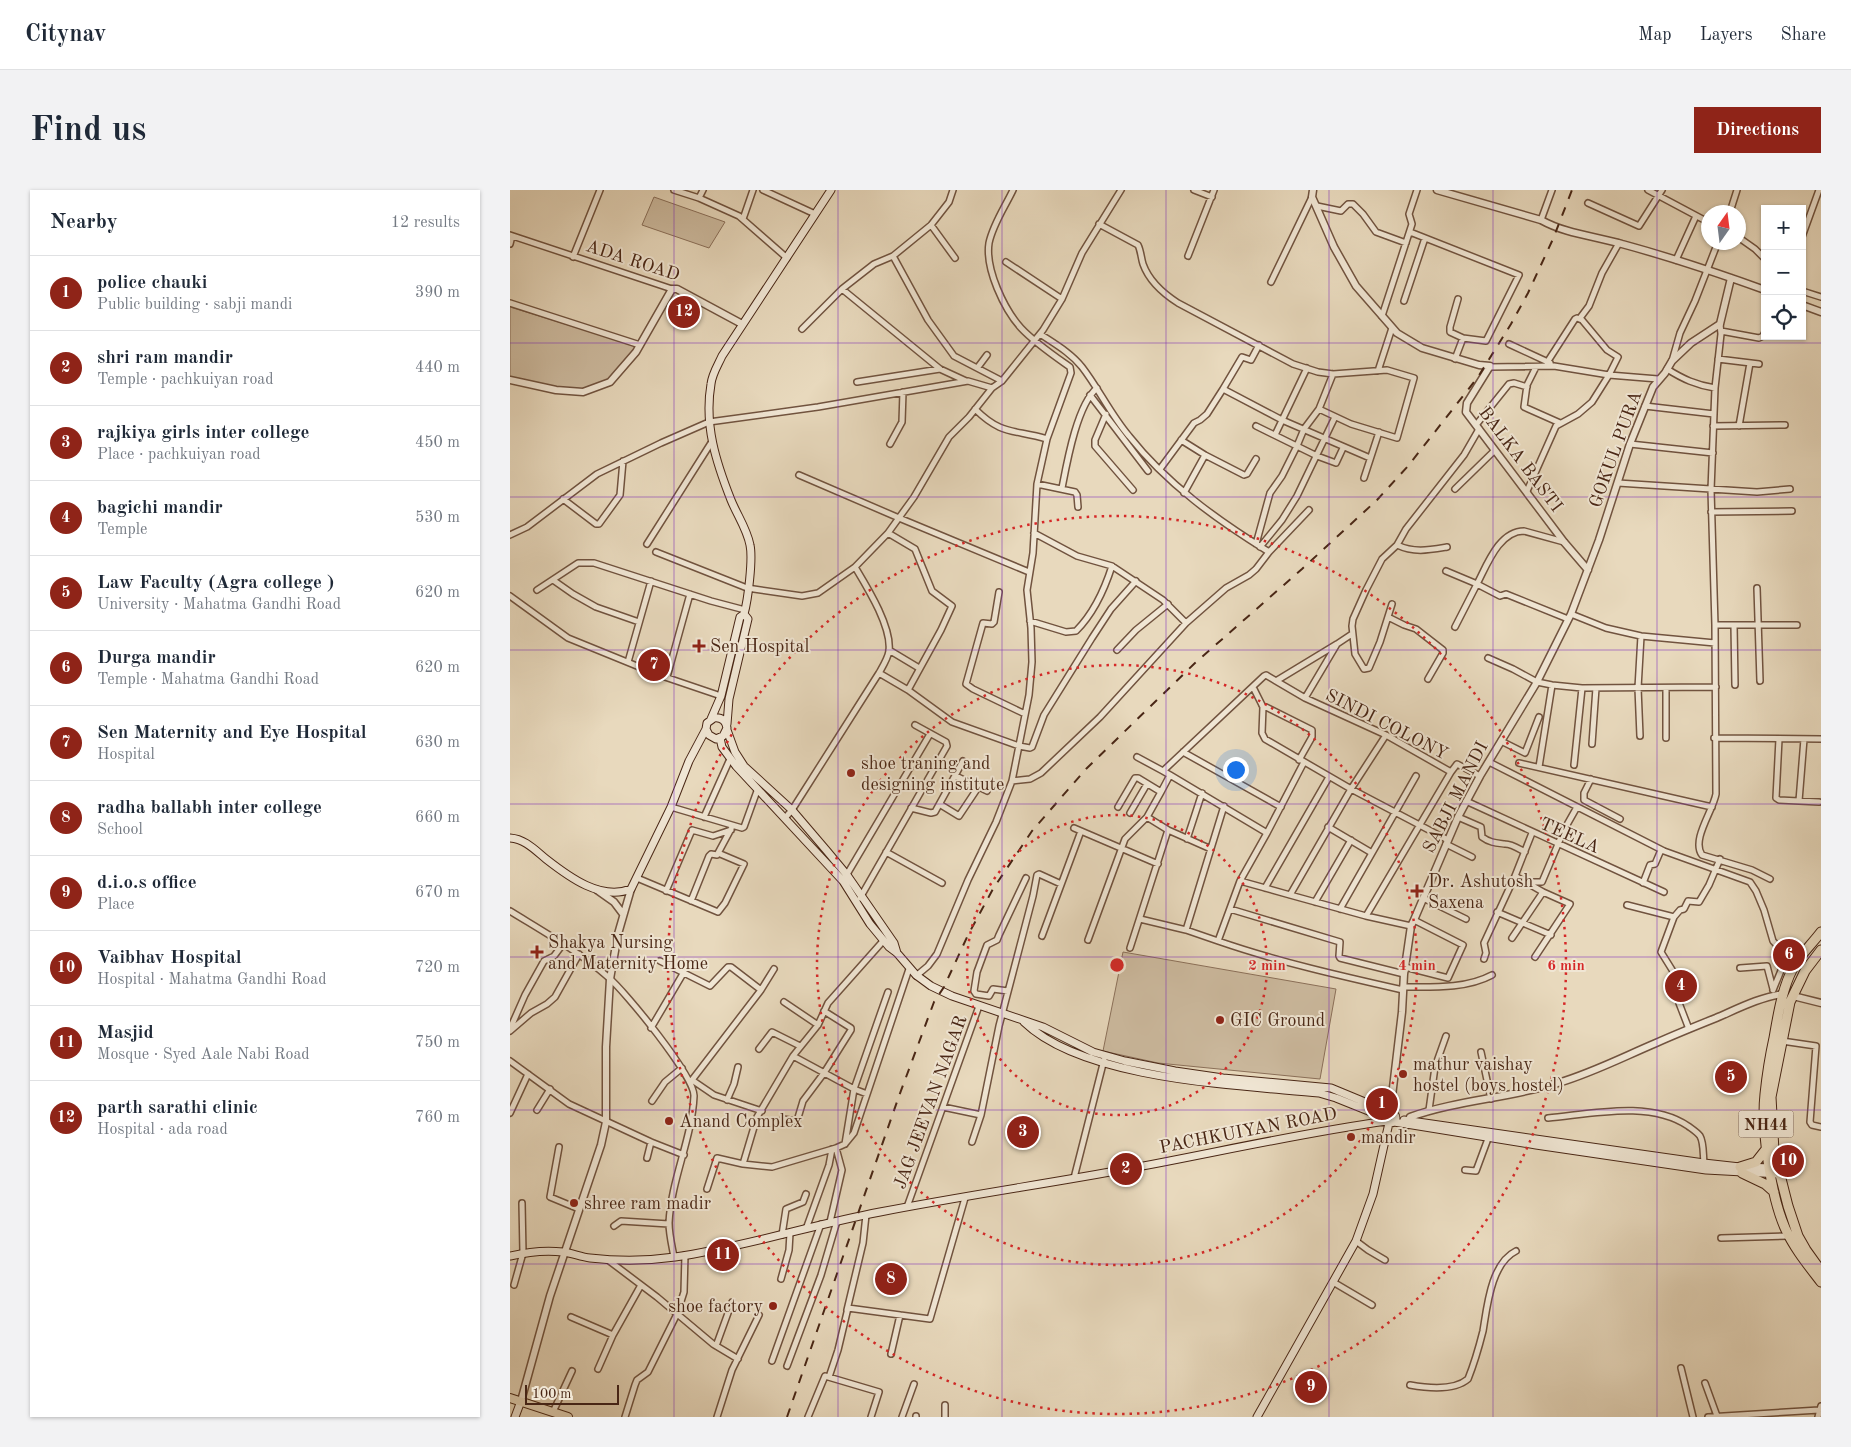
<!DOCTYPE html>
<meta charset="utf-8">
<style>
body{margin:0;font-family:"Old Standard TT",serif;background:#f2f2f3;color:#1f2937}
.controls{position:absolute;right:15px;top:15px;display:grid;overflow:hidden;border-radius:0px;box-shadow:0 1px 4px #0004}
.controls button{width:45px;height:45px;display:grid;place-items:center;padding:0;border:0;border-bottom:1px solid #e0e1e3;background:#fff;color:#1f2937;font:25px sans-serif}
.compass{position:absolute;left:1191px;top:15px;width:45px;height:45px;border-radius:50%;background:#fff;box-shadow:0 1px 4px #0004;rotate:14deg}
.scale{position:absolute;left:15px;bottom:12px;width:94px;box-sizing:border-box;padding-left:5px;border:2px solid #492615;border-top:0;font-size:14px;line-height:18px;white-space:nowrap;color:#492615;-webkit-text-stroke:4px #f0e6d4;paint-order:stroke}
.you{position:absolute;left:725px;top:579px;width:18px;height:18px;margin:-12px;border:4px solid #fff;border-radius:50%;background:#1a73e8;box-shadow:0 0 0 8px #1a73e833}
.badge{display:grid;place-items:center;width:32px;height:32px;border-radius:50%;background:#8f2418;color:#fff;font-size:16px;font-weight:700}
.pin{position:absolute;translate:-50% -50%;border:2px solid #fff;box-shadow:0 1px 5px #0006}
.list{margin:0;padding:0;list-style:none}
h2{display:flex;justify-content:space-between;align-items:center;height:65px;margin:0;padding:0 20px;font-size:21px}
h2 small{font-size:16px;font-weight:400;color:#747a83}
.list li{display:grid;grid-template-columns:32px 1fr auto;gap:15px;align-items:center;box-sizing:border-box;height:75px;padding:0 20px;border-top:1px solid #e0e1e3}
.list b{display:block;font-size:19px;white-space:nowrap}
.list p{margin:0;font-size:16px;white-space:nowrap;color:#747a83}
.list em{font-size:16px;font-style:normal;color:#747a83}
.icon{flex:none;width:28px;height:28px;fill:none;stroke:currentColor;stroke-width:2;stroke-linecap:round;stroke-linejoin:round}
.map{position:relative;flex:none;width:1311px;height:1227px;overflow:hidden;border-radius:0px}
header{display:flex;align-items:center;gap:30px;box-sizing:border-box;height:70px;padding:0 25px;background:#fff;border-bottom:1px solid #e0e1e3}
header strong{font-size:24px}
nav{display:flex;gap:28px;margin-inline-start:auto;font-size:18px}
.intro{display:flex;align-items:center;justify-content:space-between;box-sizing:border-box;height:120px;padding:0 30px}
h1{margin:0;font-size:35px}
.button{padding:12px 22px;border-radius:0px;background:#8f2418;color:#fff;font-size:18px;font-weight:700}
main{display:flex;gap:30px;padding:0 30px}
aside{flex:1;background:#fff;border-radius:0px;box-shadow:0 1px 4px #0004}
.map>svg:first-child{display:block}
</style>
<header>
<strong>Citynav</strong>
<nav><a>Map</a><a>Layers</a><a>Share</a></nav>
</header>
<div class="intro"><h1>Find us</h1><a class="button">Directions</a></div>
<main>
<aside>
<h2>Nearby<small>12 results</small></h2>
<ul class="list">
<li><span class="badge">1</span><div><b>police chauki</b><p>Public building · sabji mandi</p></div><em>390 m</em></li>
<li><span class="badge">2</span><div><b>shri ram mandir</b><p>Temple · pachkuiyan road</p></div><em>440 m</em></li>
<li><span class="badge">3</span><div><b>rajkiya girls inter college</b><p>Place · pachkuiyan road</p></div><em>450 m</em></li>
<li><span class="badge">4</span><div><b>bagichi mandir</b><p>Temple</p></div><em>530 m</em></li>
<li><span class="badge">5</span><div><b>Law Faculty (Agra college )</b><p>University · Mahatma Gandhi Road</p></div><em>620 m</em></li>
<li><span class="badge">6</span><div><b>Durga mandir</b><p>Temple · Mahatma Gandhi Road</p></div><em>620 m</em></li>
<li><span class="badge">7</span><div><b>Sen Maternity and Eye Hospital</b><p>Hospital</p></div><em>630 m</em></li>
<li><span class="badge">8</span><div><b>radha ballabh inter college</b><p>School</p></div><em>660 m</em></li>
<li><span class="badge">9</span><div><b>d.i.o.s office</b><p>Place</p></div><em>670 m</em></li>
<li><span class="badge">10</span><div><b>Vaibhav Hospital</b><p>Hospital · Mahatma Gandhi Road</p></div><em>720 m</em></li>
<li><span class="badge">11</span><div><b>Masjid</b><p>Mosque · Syed Aale Nabi Road</p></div><em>750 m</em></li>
<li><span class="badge">12</span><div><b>parth sarathi clinic</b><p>Hospital · ada road</p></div><em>760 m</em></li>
</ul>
</aside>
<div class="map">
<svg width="1311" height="1227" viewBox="0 0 1311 1227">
<rect width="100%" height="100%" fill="#e8d9bd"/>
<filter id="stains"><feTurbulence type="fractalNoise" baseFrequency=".004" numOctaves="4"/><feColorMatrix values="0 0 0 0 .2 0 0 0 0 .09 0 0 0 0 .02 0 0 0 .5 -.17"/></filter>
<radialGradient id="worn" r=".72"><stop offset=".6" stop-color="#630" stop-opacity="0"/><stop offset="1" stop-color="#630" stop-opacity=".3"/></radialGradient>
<!-- green -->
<path fill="#cdbba0" stroke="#8b705a" d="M144 7 215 32 199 58 132 35Z
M0 117 126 156 98 191 74 201 38 197 0 187Z
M613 762 826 799 810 889 648 873 593 861Z"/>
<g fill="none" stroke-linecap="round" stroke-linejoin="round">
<defs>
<path id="minor" d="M164 0 189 8 229 26 277 68
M253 0 305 24
M684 0 702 7
M1138 0 1198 32
M189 8 193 0
M1078 13 1129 36 1152 0
M807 16 831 21 838 14H843L853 24 866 42 896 53
M1220 22 1227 0
M233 29 243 0
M1031 30 1042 0
M589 34 628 55C631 61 631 68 633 74 639 91 654 104 668 113L783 174 808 182 823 184 877 180 904 188 887 248 841 234 809 219 794 239 787 256 772 286 760 303 746 354
M421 35 445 68
M900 42 1009 85 976 151 953 148 940 142V137L948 109
M0 45 162 99
M1228 47 1245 59 1255 69
M1292 47 1309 0
M0 54 2 46
M383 66 418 130 444 166 492 191
M678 66 704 0
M63 67 90 0
M1166 70 1186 26
M496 72 552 109
M761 92 802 7
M332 99 430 179 456 191
M1292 101 1311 107
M894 111 915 48
M0 113 130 155
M872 126 902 34 899 24 907 0
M1070 128 1079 116 1092 83 1109 53
M1210 134 1211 144 1205 198 1201 300 1205 435 1206 604C1203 621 1181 650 1192 665L1242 680 1260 689
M292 139 332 99 364 74 383 66 421 35 439 12 443 0
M1211 141 1249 148 1253 146 1255 142
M530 144C545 154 561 163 572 177 589 199 601 225 619 246 657 294 707 330 759 362
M999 154 1040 173
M749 155 741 170 732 167 713 199 772 230 860 268
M945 169 953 148
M1208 169 1249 174
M1162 171 1170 143 1185 111 1208 52
M468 177 477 165
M980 177 1044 176 1099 185 1148 189
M1026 177 1017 195 1014 217 1050 233
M1157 179C1173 189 1186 195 1205 198
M868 181 882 138
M347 192 430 179
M482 198 492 191 533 140 552 109 572 63 611 0
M580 205 638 281
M1135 216 1204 224
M465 219C492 246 504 239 537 249
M809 219 823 184
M596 224 585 250V256L623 300
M966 235 999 194 1004 193 1017 197
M746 236 807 266 826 273 833 258
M1203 236 1275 235
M1229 236 1240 173
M765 245 797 178
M671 250 695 265 734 285 737 284 746 269
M380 254 392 232 393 202
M1120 254 1203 263
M650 279 684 233 690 230 697 224 713 199
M289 285 389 328 519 382
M854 288 869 242
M1108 293 1247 302 1280 299
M527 294 565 302 567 305 568 317
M552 298C557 272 567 215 587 198
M945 299 984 261
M1017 301 1046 236 1068 224 1082 212 1099 185 1108 167 1097 160 1072 130 1067 128 1065 129 1038 171
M674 303 695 265
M53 309 86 334H89L110 305 113 271
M1201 322 1282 321
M378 343 405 359 422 401 442 416 431 440 398 500
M524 343 567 366 602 376 653 410 676 433
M0 345 17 337 87 284 151 253 199 232 308 217 458 191 482 198 459 227 439 247 404 307 378 343 345 377 308 403 292 406 237 398 146 362
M1054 352 1014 341C989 341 977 375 967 394L990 406 996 404 1058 429
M137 354 201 253
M887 355C904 363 919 360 937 357
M750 357 772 330 787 306 825 227
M345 377C357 397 382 437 379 461 378 468 373 476 369 483
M936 381 967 394 945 437
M43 390 63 404 86 417 129 432
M1247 398 1250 491
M27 400 68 373H84L201 411 235 420
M489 402 484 432 482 434 473 433 456 494 463 499 515 524
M0 406 58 448 149 485 211 506
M882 414 870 452 859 478 854 479 845 464 842 436 843 429 856 400 872 369 887 355 896 339 954 265 969 239
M1061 424 1096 438 1131 446 1205 453
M878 427 894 435 906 439 933 460V463L918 489
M520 431 556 442 566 441C583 424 595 398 602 376
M1205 435H1287
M1224 435 1225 495
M842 444 827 454 795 508 876 545 941 582 947 574 970 586
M379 460 409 478
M607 460 626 440 658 414
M978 468 1003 479 1027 492 1042 495 1072 498 1206 497
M118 472 141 391
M157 487 180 404
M743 497 753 517 752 543 755 549 841 599 938 650
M795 508 766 491 827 454
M752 515 802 540V547L789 570
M876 545 841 599 780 705 856 726 901 736
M1130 546 1128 498 1131 446
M1156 548V498
M1204 548 1311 549
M1269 549 1266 608 1269 610 1309 612
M991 551 1015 563 1029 527
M1082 554 1086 498
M673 562 771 617
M627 567 653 581
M979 572 1154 661 1240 692 1246 701 1254 720 1263 751 1277 766 1263 800
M1009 573 1202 617
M1064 575 1072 498
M1029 577 1042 495
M660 585 653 581 754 486 756 485 766 491
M446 586 477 601
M1081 589 1074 603V610L1110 629
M502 591 520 589 531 583 590 527 676 433 716 398 739 385 746 379 759 362 799 320
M956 611 1154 702
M1289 611 1294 549
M431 615 449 626 469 596
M161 617 232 638 234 637 247 601
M608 617 625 588H628L651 602 660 585 757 643
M401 618 421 623 425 622 453 571
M620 623 637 594
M194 627 220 569
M948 627 971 637 972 647C980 653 987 653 995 654 1002 654 1009 659 1015 662
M275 628 282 620 369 483 398 500 442 532 509 556 520 558 522 557 534 525 582 448 601 419 626 391
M818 637 862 663
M564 638 648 674
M658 640 701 659
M677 649 692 603
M936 654 962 667
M376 662 432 693
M336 686 420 544
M1005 686 1022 643
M127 688 208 722 215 713 234 674 208 663
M1016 692H1032L1054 640 1067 617
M1133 693 1140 675 1145 674 1151 660
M755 698 819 587
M156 701 182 640 203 646 221 640
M780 705 730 691 757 643 794 572
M350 708 437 556 436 552 405 535
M913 708 956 729
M181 711 199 666 201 664 207 665 221 639
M805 712 841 650
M1117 715 1164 727 1170 720 1174 719 1178 711 1189 712 1199 695 1210 669
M720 719 830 752 829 766 830 768 894 784
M830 719 906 586
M0 721C34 742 68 761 98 787 115 801 185 887 184 906 182 949 161 990 159 1033 159 1044 162 1056 164 1067
M987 722 1041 745
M856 726 941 582
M1164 727 1151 762 1169 791 1170 798 1169 813 1179 839
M630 729 676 740 708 751 730 691
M676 740 714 616
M532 746 571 641
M1002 748 1033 702
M578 750 615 649 637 627
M708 751C769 772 831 786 893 800
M620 758 658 640 637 627 651 602
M974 769 976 763 974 753 1005 686 1033 702 1060 714 1025 767
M150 771 200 796 218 777H221L251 800
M895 777 938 788 953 755 904 730
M1230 778 1257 776 1263 799
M406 786 418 776 427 764 458 690 486 632 502 591 519 505 522 472 521 438 517 400 523 363 527 294 537 249 561 183 560 177C543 165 525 153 511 138 494 119 475 79 479 53 483 34 495 17 503 0
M893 797C922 797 956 799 982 785
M498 801 483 799 479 806 466 804 464 801 467 782 477 755 487 750 489 745 516 688
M274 812 308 835
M141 838 174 782
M0 839 15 805 34 771 44 766 53 754
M0 841 21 823 37 814 45 807 69 764
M1272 851 1306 856 1300 932 1302 935 1311 937
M249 859 262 842 290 856
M971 862 981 909
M283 866 344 899 335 954
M0 871 59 914 141 952 174 965
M182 890 204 905 252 921
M179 891 182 890 251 800 264 779
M357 904 344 899 378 802
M217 910 224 894 228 877
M142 911 155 892 172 878
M433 917 471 925
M27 920 40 899
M919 920 925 877 936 846
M0 923 18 884
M1038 928C1081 924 1140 910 1178 936 1182 939 1187 942 1190 946 1194 953 1193 965 1194 973
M273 929 287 931 293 911 314 883 341 840V838L314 821
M462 952 471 925 489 836 523 706 527 685 529 684 551 694
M49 957 40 1007 69 1019
M137 968 141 952
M233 974 247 927 283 866 308 835 318 813 374 750
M955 980 966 981 979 946
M564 988 594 870
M197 999 207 968 233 974 262 977 326 958 335 954 344 943 399 779
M397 1017 469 816
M320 1032 332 980 326 958
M104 1036 111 1031 159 1034
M296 1039 319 975 322 959
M272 1045 276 1019 293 1012 296 1004
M1211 1048 1279 1046
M846 1051 858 1060 875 1070
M98 1070 147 1107 203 1154 228 1169
M271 1089 279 1060 280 1043
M823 1092 862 1115
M4 1095 13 1063 12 1013
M337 1120 353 1053 356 1025
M61 1127 103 1145
M206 1156 222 1112
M381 1164 390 1125
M262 1171 311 1034
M277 1176 311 1085 327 1031
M1171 1178 1183 1227
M88 1179 103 1145 131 1095
M319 1187 328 1160 338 1118 420 1129 455 1008
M1195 1193 1207 1226
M900 1195C917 1198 944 1201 958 1189 964 1174 969 1157 973 1141 977 1117 981 1073 1006 1061
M43 1222 62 1181
M406 1226V1227
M115 1227 125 1195 127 1190 138 1182 167 1124 174 1102 175 1065
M207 1227 222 1180 249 1125
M298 1227 315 1186 369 1202 361 1227
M392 1227 404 1194
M435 1227V1215
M1198 1227 1309 1220
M1308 1227 1311 1216"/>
<path id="tertiary" d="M803 0 802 7 824 57 846 96 887 143 912 158 969 175 980 176 957 213 956 222 1054 352 1078 380
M927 0 1031 30C1056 44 1085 46 1112 54 1160 67 1208 83 1255 100
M1292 115 1311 122
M0 190 46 200 73 202 100 192 126 162 162 99H167L232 134
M87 700 104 712 113 724
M1283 806 1311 813
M880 923 892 822 894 784 901 736 904 730 948 627 970 586 1027 492 1061 424 1089 350 1120 254 1143 197 1155 183 1162 171 1181 153 1210 134 1221 88
M898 935 900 927C947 910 1000 908 1048 893 1082 883 1113 867 1146 853 1166 844 1186 836 1206 828 1227 819 1250 807 1273 804
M11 1211 40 1106 91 955 96 932V857L100 789 108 744 121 699"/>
<path id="secondary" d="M201 529 211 506 230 427 234 424C238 410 243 369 240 355 237 339 227 325 221 310 206 272 194 235 201 194 202 184 208 175 212 166L321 0
M217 534 219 509 238 429 234 424
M217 540 225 562 234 576 282 620 317 661 337 685 384 753 387 763
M210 548 212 557 226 576 333 691 360 734 379 757 387 763 406 785 421 796 442 806 533 837 583 862 615 871 665 881 713 888 821 898 862 915 877 925
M0 648C15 649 25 660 36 669 59 687 91 711 121 699L161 617 179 571 196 539 197 533 204 528C212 527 216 531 217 538L213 546 206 549 199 545 196 539
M514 832C574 890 728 895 809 903L826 908 876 928
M876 928a5 5 0 1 1 10 0a5 5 0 1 1-10 0Z
M894 930 1194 973 1230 977 1264 978
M884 932 1026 955 1196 980 1270 984
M0 1066C17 1062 36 1060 53 1062 62 1063 71 1067 80 1068 107 1071 137 1071 165 1067 234 1057 301 1035 370 1022 452 1006 535 994 617 979 704 963 790 943 877 931
M5 1227 11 1211
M747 1227 846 1051 863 1004 879 933"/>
<path id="primary" d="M0 1208 58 1227"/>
<path id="trunk" d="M1311 742C1302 754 1290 765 1283 778 1272 799 1268 825 1264 848 1260 866 1257 885 1255 904 1251 940 1261 1006 1275 1038 1284 1058 1298 1075 1311 1092
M1311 760 1295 781 1280 812 1261 907 1264 961 1278 1016 1288 1046 1296 1060 1311 1081
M1230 977 1246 972 1257 958
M1232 983 1255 994 1264 1002"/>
</defs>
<!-- minor casing -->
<use href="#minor" stroke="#71533f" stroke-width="8"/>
<!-- tertiary casing -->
<use href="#tertiary" stroke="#71533f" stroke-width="9"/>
<!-- secondary casing -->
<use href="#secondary" stroke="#492615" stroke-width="9"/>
<!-- primary casing -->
<use href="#primary" stroke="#492615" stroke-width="10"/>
<!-- trunk casing -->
<use href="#trunk" stroke="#492615" stroke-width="11"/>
<!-- minor -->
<use href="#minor" stroke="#f0e6d4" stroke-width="5"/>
<!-- tertiary -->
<use href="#tertiary" stroke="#f0e6d4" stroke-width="6"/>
<!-- secondary -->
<use href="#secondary" stroke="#f0e6d4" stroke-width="7"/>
<!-- primary -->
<use href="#primary" stroke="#e8d9bd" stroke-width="8"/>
<!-- trunk -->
<use href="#trunk" stroke="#e8d9bd" stroke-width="9"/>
<!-- rail -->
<path stroke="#492615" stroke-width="2" stroke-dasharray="9 9" stroke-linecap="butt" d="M277 1227 389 906 424 812 434 797 458 745 483 699 522 641 576 579 685 473 792 379 867 310 898 276 968 187 1001 134 1018 103 1043 49 1062 0"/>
</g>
<!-- grid -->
<path fill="none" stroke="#7b2cbf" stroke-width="1" stroke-opacity="0.55" d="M164 0V1227M328 0V1227M492 0V1227M656 0V1227M819 0V1227M983 0V1227M1147 0V1227M0 153H1311M0 307H1311M0 460H1311M0 614H1311M0 767H1311M0 920H1311M0 1074H1311"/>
<!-- distance rings -->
<g fill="none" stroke="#d62828" stroke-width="2.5" stroke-dasharray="2.5 5">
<circle cx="607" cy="775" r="150"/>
<circle cx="607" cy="775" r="300"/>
<circle cx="607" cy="775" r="449"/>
</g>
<!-- markers -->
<g fill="#8f2418" stroke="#f0e6d4" stroke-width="2">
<path d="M186.5 448.5h5v5h5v5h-5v5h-5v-5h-5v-5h5z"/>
<circle cx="341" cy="583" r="5"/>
<path d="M904.5 693.5h5v5h5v5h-5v5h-5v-5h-5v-5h5z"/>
<path d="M24.5 754.5h5v5h5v5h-5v5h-5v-5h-5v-5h5z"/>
<circle cx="710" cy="830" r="5"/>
<circle cx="893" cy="884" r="5"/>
<circle cx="159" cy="931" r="5"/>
<circle cx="841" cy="947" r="5"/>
<circle cx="64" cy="1013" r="5"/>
<circle cx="263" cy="1116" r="5"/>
</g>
<g text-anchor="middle" stroke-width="4" stroke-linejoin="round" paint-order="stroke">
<!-- shield labels -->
<rect fill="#f0e6d4" stroke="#7b604e" stroke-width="1" x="1228.5" y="920.5" width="55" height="27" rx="4"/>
<g font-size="16" font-weight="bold" fill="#492615">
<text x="1256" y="940">NH44</text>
</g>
<!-- street labels -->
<g font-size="18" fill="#492615" stroke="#f0e6d4">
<text transform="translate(123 70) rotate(18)" y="6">ADA ROAD</text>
<text transform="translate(1105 259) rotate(-70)" y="6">GOKUL PURA</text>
<text transform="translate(1011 269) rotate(53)" y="6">BALKA BASTI</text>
<text transform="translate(877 534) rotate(27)" y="6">SINDI COLONY</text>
<text transform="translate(945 607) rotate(-63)" y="6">SABJI MANDI</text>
<text transform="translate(1060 645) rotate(24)" y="6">TEELA</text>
<text transform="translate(420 912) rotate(-70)" y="6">JAG JEEVAN NAGAR</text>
<text transform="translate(738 940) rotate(-11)" y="6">PACHKUIYAN ROAD</text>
</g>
<!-- poi labels -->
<g font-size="18" fill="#492615" stroke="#f0e6d4" text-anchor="start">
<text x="200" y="462">Sen Hospital</text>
<text x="351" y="579">shoe traning and<tspan x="351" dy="21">designing institute</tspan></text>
<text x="918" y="697">Dr. Ashutosh<tspan x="918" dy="21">Saxena</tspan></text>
<text x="38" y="758">Shakya Nursing<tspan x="38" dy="21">and Maternity Home</tspan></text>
<text x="720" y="836">GIC Ground</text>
<text x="903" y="880">mathur vaishay<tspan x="903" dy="21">hostel (boys hostel)</tspan></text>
<text x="169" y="937">Anand Complex</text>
<text x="851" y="953">mandir</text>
<text x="74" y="1019">shree ram madir</text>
<text x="253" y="1122" text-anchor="end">shoe factory</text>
</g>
</g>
<circle cx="607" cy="775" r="8" fill="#d62828" stroke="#f0e6d4" stroke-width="2.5"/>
<g font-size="15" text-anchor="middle" font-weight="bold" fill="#d62828" stroke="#f0e6d4" stroke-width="4" stroke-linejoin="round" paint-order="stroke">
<text x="757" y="780">2 min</text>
<text x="907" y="780">4 min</text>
<text x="1056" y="780">6 min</text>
</g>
<rect width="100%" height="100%" filter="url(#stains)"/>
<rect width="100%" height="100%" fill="url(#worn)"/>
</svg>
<div class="controls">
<button>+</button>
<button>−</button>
<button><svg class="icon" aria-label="locate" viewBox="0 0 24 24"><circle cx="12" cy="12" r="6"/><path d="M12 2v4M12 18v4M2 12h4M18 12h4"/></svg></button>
</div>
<svg class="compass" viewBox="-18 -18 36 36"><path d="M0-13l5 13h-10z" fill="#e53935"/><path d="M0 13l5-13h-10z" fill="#747a83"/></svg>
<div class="scale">100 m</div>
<div class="you"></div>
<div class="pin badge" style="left:872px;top:914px">1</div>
<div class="pin badge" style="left:616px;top:979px">2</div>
<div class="pin badge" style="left:513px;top:942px">3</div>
<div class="pin badge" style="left:1171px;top:796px">4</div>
<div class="pin badge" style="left:1221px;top:887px">5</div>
<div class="pin badge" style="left:1279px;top:765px">6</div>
<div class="pin badge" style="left:144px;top:475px">7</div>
<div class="pin badge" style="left:381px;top:1089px">8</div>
<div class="pin badge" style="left:801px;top:1197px">9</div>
<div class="pin badge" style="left:1278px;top:971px">10</div>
<div class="pin badge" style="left:213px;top:1065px">11</div>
<div class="pin badge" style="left:174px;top:122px">12</div>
</div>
</main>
